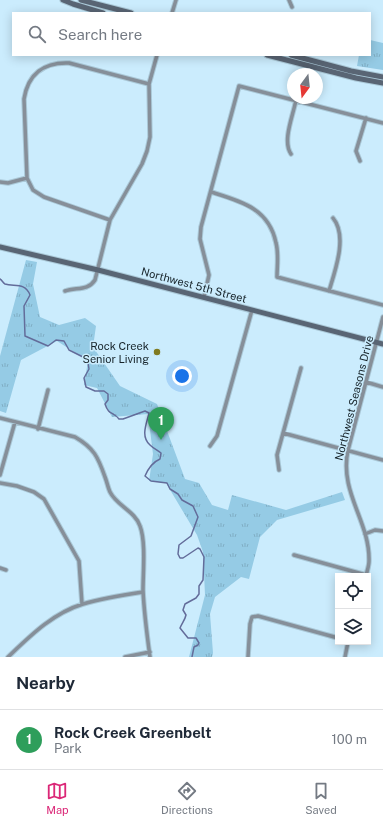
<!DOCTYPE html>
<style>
body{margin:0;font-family:"Public Sans",sans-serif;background:#f2f2f3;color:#1f2937}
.controls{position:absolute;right:12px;bottom:12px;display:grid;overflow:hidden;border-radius:0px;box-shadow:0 2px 10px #0003}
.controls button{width:36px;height:36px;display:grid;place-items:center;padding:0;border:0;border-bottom:1px solid #e0e1e3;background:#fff;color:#1f2937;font:20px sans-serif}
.compass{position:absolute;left:287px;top:68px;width:36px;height:36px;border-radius:50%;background:#fff;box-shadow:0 2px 10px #0003;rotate:195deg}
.you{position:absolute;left:182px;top:376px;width:14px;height:14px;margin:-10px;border:3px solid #fff;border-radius:50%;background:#1a73e8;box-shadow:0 0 0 6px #1a73e833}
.badge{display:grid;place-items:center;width:26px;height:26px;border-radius:50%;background:#db2777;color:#fff;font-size:13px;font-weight:700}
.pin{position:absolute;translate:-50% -33px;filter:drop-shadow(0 1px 2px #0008)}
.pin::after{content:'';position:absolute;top:21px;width:14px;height:12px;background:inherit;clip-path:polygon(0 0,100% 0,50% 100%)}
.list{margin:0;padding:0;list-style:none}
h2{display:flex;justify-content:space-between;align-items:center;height:52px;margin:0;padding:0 16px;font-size:17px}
h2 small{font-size:13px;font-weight:400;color:#747a83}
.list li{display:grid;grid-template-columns:26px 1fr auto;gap:12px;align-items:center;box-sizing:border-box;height:60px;padding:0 16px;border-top:1px solid #e0e1e3}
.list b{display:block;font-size:15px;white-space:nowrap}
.list p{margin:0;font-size:13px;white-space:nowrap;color:#747a83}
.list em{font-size:13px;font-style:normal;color:#747a83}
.icon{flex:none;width:22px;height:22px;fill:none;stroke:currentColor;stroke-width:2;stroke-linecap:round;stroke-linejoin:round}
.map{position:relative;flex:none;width:383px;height:657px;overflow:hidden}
.search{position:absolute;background:#fff;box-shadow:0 2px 10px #0003;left:12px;right:12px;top:12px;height:44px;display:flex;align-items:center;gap:10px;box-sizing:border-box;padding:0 14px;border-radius:0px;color:#747a83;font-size:15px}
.sheet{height:112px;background:#fff}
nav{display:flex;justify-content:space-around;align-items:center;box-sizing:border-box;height:56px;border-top:1px solid #e0e1e3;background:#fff;font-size:11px;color:#747a83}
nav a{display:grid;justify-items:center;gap:2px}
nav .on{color:#db2777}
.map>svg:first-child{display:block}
</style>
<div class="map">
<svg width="383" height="657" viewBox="0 0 383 657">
<defs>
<pattern id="grass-tufts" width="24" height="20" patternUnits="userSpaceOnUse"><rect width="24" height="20" fill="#95cbe5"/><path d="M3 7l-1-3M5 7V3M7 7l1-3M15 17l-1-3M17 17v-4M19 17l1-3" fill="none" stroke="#80aec4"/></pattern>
</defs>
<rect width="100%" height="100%" fill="#cbecfd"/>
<!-- grass -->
<path fill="url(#grass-tufts)" d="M370 40 383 43V70L357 66 359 55H370Z
M26 260 37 262 33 284 40 317 59 325 85 318 96 326 93 347 120 386 157 404 185 479 199 483 212 505 228 510 232 495 286 510 342 492 345 500 277 520 260 537 249 579 241 577 215 597 210 614 213 653 212 657H189L205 595 203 552 197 535 166 483 149 481 153 454 148 414 112 417 97 388 84 385 88 361 57 341 21 360 6 413 0 411V356Z"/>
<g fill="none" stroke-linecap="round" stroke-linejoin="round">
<!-- stream -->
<path stroke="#636c9a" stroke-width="1.5" d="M0 279C2 280 3 283 5 284 14 287 25 282 30 295L24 306 25 336 48 346 56 340 64 341 69 350 83 357 88 363 89 369 84 378 86 387 95 391H104L108 394V400L105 404C109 416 113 411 119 419H123L145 411 149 413C147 423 140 436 150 445 153 448 157 450 161 453L160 459C153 462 148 469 145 476L151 481 167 483 170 489 178 494 182 500 193 506 198 517 191 536 179 545 178 554 180 558H183L198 548 200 549 204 557 203 580 199 586V594L196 598 185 604 183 610 186 615C185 620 182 623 180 628L188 638H196L199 643 198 645 194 647 192 657"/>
<defs>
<path id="street" d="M289 0 292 7
M172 13 176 0
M291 154C282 141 293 116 296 100
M360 161 356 151 366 118
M0 182 8 183 27 178
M211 192C240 201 269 208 276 243 279 254 277 266 277 277L383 305
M110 220 44 197 33 190 27 178 24 99C28 74 44 62 69 63L149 84
M65 291C76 287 88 291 95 280L110 220 142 164 147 151 150 137 149 84 157 55
M329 291C335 271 348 236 333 218
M204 297 209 275 200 239 201 227 239 86 383 123
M366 382 383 387
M0 418 75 437C94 448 98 457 105 477 107 482 108 488 110 492 117 506 135 511 140 526 146 542 143 572 143 590 144 612 147 635 150 657
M38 429 48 390
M283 433 383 460
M210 446 217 436 252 310
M279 470 277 455 301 368
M0 475 15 422
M0 483 17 486 34 492 44 499 79 561 82 604
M365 534 375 530 383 531
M294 555 366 575
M0 568 6 570
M366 576C367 571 369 566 369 561 370 521 339 493 348 450L383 317
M8 657C30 636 53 613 83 604 103 598 123 595 143 592
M125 657 150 652
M248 657 250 624 252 617 258 616 338 638
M345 657 348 642"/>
<path id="secondary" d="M63 0 73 4 103 13
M81 0 131 13
M267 55 356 78 383 83
M291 55 351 71 383 77
M0 247 98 270 383 344"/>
</defs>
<!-- street casing -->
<use href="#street" stroke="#aac8d7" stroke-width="5.5"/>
<!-- secondary casing -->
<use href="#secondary" stroke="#aac8d7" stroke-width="7"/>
<!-- street -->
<use href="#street" stroke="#868f99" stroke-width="3.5"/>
<!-- secondary -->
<use href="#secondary" stroke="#596574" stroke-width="5"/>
</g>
<!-- markers -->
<circle fill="#807b21" stroke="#cbecfd" stroke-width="1.5" cx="157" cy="352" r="4"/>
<g text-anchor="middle" stroke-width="3" stroke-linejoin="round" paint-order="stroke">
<!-- street labels -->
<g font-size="11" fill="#162329" stroke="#cbecfd">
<text transform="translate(194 285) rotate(15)" y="4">Northwest 5th Street</text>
<text transform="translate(354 398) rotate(-76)" y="4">Northwest Seasons Drive</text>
</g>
<!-- poi labels -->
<g font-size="11" fill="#162329" stroke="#cbecfd" text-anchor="end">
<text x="149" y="350">Rock Creek<tspan x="149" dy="13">Senior Living</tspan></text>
</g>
</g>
</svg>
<div class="controls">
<button><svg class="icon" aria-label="locate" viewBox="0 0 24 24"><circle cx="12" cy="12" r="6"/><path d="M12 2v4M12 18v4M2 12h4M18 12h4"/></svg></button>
<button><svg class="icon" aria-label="layers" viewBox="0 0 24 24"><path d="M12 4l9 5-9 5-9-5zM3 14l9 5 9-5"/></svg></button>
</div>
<svg class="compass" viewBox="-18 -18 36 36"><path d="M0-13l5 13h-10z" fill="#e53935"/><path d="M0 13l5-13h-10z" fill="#747a83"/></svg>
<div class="you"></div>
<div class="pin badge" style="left:161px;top:440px;background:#2e9e5b">1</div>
<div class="search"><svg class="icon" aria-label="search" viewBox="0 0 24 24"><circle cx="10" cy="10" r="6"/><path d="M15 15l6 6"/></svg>Search here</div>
</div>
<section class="sheet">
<h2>Nearby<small></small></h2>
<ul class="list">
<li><span class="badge" style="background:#2e9e5b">1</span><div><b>Rock Creek Greenbelt</b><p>Park</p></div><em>100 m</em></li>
</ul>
</section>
<nav>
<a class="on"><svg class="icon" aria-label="map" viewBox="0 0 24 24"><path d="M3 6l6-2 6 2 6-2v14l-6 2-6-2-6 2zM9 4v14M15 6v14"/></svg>Map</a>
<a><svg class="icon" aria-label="directions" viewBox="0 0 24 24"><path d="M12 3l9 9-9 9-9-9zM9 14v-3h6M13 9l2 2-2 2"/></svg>Directions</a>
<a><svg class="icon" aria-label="saved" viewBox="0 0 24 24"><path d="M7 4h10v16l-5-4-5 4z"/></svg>Saved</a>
</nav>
